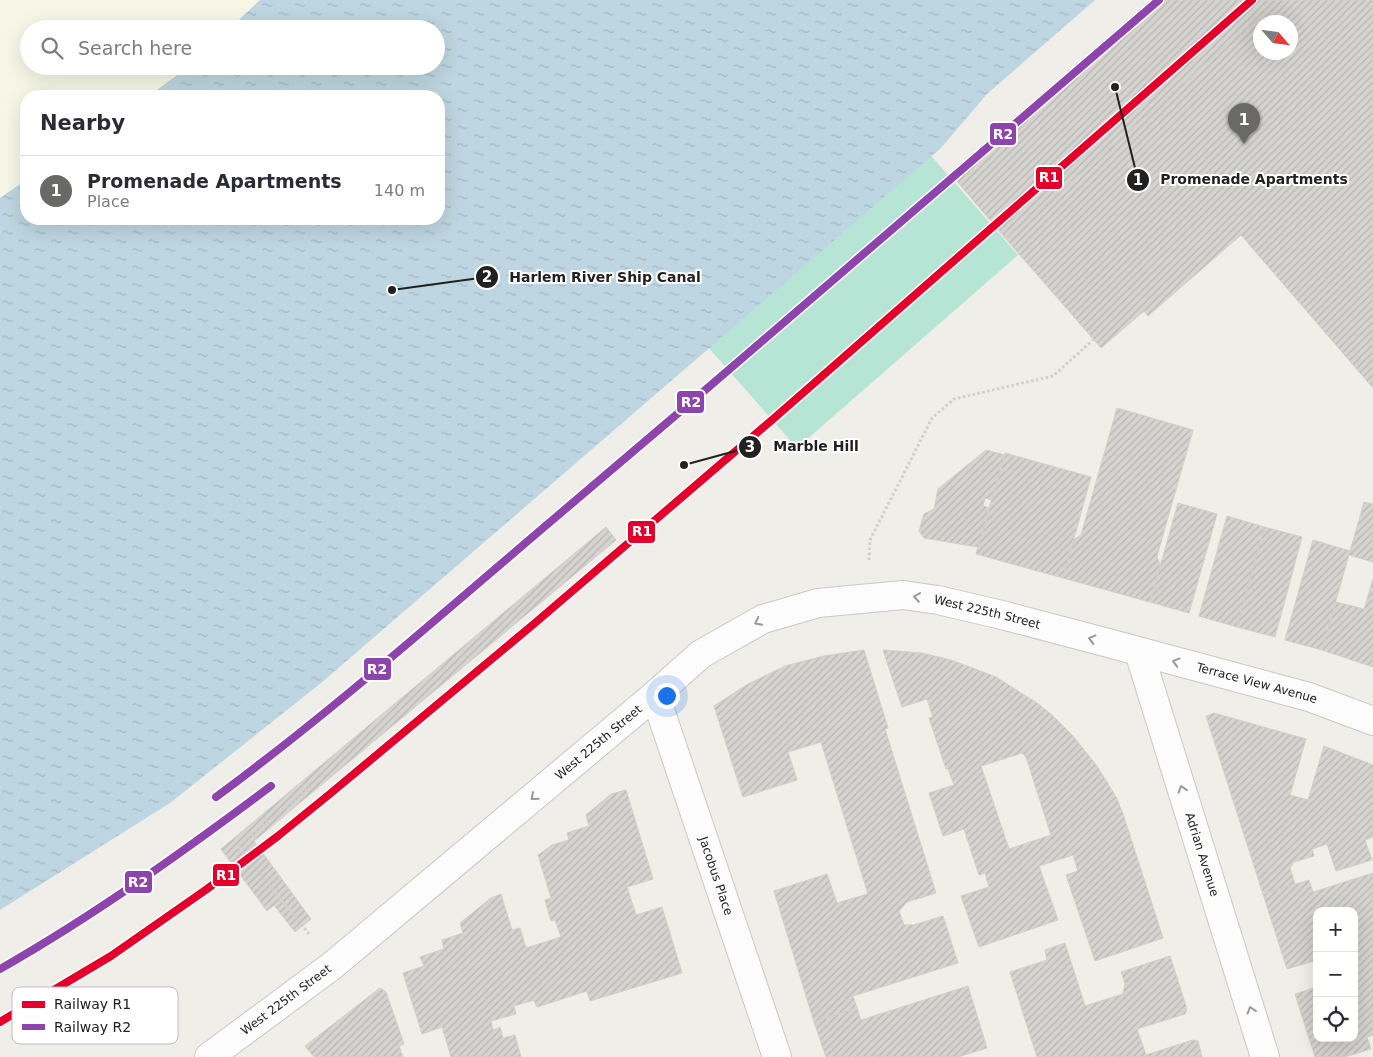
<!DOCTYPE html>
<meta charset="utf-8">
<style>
body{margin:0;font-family:"DejaVu Sans",sans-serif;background:#f7f7f7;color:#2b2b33}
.controls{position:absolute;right:15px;bottom:15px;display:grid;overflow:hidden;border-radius:10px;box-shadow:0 5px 20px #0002}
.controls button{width:45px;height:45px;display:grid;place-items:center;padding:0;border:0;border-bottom:1px solid #e1e1e2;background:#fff;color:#2b2b33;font:25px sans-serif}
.compass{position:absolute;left:1253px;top:15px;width:45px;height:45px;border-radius:50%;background:#fff;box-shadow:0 5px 20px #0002;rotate:118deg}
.you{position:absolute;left:666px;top:695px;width:18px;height:18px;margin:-12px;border:4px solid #fff;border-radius:50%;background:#1a73e8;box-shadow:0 0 0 8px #1a73e833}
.badge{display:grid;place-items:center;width:32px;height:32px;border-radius:50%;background:#696967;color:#fff;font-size:16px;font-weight:700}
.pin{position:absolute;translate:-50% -41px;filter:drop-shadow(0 1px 2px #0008)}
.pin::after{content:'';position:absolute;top:26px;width:18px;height:15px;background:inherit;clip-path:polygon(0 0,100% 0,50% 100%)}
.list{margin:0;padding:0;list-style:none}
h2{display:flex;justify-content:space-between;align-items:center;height:65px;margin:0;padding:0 20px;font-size:21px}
h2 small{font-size:16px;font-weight:400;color:#7c7c81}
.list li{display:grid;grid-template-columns:32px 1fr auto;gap:15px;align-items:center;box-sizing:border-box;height:70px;padding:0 20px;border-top:1px solid #e1e1e2}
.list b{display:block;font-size:19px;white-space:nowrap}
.list p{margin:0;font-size:16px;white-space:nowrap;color:#7c7c81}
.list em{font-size:16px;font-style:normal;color:#7c7c81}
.icon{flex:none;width:28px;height:28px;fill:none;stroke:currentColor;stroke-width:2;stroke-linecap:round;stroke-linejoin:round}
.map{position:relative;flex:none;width:1373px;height:1057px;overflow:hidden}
.search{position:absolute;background:#fff;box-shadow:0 5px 20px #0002;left:20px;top:20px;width:425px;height:55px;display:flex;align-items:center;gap:12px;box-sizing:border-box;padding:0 18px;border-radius:28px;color:#7c7c81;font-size:19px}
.panel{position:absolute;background:#fff;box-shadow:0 5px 20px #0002;left:20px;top:90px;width:425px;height:135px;border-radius:20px}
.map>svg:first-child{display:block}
</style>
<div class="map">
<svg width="1373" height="1057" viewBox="0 0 1373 1057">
<defs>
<pattern id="water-ripples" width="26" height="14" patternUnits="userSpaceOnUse" patternTransform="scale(1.25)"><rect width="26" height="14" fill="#bed6e1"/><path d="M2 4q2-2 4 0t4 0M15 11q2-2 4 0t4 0" fill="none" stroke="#a3b7c1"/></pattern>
<pattern id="building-hatch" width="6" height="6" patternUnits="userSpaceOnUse" patternTransform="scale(1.25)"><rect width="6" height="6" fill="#d6d4d0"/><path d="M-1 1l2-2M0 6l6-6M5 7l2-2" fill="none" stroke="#b7b6b2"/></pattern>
</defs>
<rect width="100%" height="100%" fill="#efeee9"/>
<!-- education -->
<path fill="#f6f7e6" d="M0 0H260L229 29H29V66H189L149 96H26V180L0 198Z"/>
<!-- pitch -->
<path fill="#b6e5d6" d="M919 142 1018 255 797 448 699 337Z"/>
<!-- water -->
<path fill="url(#water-ripples)" d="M260 0H1095L987 94 941 148 321 683 170 803 0 910V198L26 180V219H439V96H149L189 66H436V29H229Z"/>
<!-- building -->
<path fill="url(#building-hatch)" stroke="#d2cfcb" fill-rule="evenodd" d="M1151 0H1278L1006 239 950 173Z
M1278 0H1373V388L1241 235 1148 316 1144 311 1101 348 1006 239ZM1260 22H1290V52H1260Z
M1117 408 1193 430 1157 556 1160 565 1150 602 1063 578 1073 540 1081 535Z
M986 450 1005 455 992 500 985 498 983 506 990 508 978 547 924 538 919 531 924 514 934 509 938 489Z
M1005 453 1091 477 1063 578 976 554Z
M1364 502 1373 504V562L1349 555Z
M1178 503 1217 514 1189 613 1150 602Z
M1227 516 1264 527 1237 627 1199 616Z
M606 527 616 540 254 841 311 919 295 932 274 905 267 911 221 849Z
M1264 527 1302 537 1275 637 1237 627Z
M1313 540 1350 551 1322 650 1285 640Z
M1373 579V667L1322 650 1336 602 1364 609Z
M864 650 888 728 885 729 936 893 907 902 899 911 904 925H914L943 916 958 963 853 996 857 1008 814 1022 774 891 827 874 837 903 868 894 821 742 788 752 797 780 743 797 714 706 748 684 785 666 824 656Z
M883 650 922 653 951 660 996 677 1037 703 1052 715 1073 736 1097 766 1116 797 1123 814 1163 938 1095 961 1066 875 1078 871 1073 855 1039 866 1058 920 979 947 961 896 989 887 985 873 979 875 964 829 943 836 929 793 954 785 948 769H946L929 718 933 717 927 699 902 707ZM1022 753 1026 757 1051 835 1009 849 981 766Z
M1214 713 1306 739 1290 795 1308 800 1324 746 1373 765V837L1365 840 1372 860 1336 871 1327 844 1312 849 1314 856 1294 862 1290 868 1295 884 1263 894 1206 716Z
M626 790 653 879 627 887 636 915 662 907 682 973 590 1001 587 991 537 1007 534 1000 514 1006 516 1014 491 1021 493 1030 500 1027 503 1038 515 1035 521 1057H451L442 1027 422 1034 403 973 424 966 420 957 444 949 442 940 463 933 460 923 491 898 501 894 512 930 520 928 526 948 561 937 555 920 551 921 545 900 551 898 538 855 552 845 569 840 567 833 589 826 586 815 611 794Z
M1373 873V1035L1367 1037 1371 1049 1344 1057H1315L1295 994 1317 987V1038H1354V911H1317V960L1287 969 1263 894 1309 880 1313 892Z
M1065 943 1085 1006 1123 994 1125 983 1121 972 1170 956 1187 1009 1185 1014 1137 1029 1146 1055 1193 1040 1198 1041 1202 1057H1037L1010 972 1047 960 1045 950Z
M968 986 987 1048 958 1057H826L814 1022 857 1008 861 1020Z
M380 988 386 992 404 1044 399 1046 403 1057H314L305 1046Z"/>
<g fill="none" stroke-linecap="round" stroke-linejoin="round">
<defs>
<g id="street">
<path id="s1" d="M1139 652 1265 1057"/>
<path id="s2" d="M655 695 777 1057"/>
<path id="s3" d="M209 1057 333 965 655 695 701 654 763 619 818 603 903 595 938 600 1006 616 1112 644 1309 697 1373 721"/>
</g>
</defs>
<!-- street casing -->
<use href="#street" stroke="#c8c8c5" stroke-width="30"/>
<!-- path -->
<path stroke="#d8ccc8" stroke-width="3" stroke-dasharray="2.5 2.5" stroke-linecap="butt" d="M869 560 870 540 932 418 954 399 1053 376 1093 340
M309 934 238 846 315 783"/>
<!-- street -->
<use href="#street" stroke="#fdfcfc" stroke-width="28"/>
<defs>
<path id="rail-1" d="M0 1022 111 956 207 889 278 836 331 793 535 623 772 420 1252 0"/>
<path id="rail-2" d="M216 797C334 710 444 612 556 517 758 346 958 173 1159 0
M0 969C95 915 184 851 271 786"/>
</defs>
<!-- rail-1 casing -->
<use href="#rail-1" stroke="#fff" stroke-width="11"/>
<!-- rail-2 casing -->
<use href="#rail-2" stroke="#fff" stroke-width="11"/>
<!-- rail-1 -->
<use href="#rail-1" stroke="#e4002b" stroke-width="8"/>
<!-- rail-2 -->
<use href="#rail-2" stroke="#8e44ad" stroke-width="8"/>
</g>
<!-- one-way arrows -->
<defs><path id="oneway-chevron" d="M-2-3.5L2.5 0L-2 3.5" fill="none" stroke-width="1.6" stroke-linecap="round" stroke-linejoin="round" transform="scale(1.25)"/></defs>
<g stroke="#9a9999">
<use href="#oneway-chevron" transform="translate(917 597) rotate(-172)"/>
<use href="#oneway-chevron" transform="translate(758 622) rotate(153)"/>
<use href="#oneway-chevron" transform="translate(1092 639) rotate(-165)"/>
<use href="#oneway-chevron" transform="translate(1176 662) rotate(-165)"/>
<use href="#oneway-chevron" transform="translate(1182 789) rotate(-107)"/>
<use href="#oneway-chevron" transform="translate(534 797) rotate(140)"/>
<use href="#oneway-chevron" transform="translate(1251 1010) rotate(-107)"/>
</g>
<g text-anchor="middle" stroke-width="4" stroke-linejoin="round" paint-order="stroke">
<!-- street labels -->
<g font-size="12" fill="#212121" stroke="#fff">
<text dy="4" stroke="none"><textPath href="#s3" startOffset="936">West 225th Street</textPath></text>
<text dy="4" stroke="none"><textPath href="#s3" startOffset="1215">Terrace View Avenue</textPath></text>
<text dy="4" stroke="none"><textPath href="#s3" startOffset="501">West 225th Street</textPath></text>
<text dy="4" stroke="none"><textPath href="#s1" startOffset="212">Adrian Avenue</textPath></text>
<text dy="4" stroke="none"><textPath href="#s2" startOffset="191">Jacobus Place</textPath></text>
<text dy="4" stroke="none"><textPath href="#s3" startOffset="96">West 225th Street</textPath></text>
</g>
</g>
<!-- legend -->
<rect x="12" y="987" width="166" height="57" rx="8" fill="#fff" stroke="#bcbcbc" stroke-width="1"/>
<rect x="22" y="1001" width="23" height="7" fill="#e4002b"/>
<rect x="22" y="1024" width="23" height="6" fill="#8e44ad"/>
<g font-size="14" fill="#212121">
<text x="54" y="1009">Railway R1</text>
<text x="54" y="1032">Railway R2</text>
</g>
<!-- callouts -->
<path fill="none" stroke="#212121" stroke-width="2" d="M1115 87L1138 180M392 290L487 277M684 465L750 447"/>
<g fill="#212121" stroke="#fff" stroke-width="2">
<circle cx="1115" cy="87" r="5"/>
<circle cx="392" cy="290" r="5"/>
<circle cx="684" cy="465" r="5"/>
<circle cx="1138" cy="180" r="12"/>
<circle cx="487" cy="277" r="12"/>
<circle cx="750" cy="447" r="12"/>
</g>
<g font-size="15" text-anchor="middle" font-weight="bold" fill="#fff">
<text x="1138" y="185">1</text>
<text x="487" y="282">2</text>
<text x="750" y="452">3</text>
</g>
<g font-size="14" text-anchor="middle" font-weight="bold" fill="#212121" stroke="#fff" stroke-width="4" stroke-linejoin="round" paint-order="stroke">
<text x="1254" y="184">Promenade Apartments</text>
<text x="605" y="282">Harlem River Ship Canal</text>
<text x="816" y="451">Marble Hill</text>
</g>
<g stroke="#fff" stroke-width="2">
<rect x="989" y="122" width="28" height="24" rx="5" fill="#8e44ad"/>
<rect x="1035" y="166" width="28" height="24" rx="5" fill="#e4002b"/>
<rect x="676" y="390" width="29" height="24" rx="5" fill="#8e44ad"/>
<rect x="627" y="520" width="29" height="24" rx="5" fill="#e4002b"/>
<rect x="363" y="657" width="29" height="24" rx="5" fill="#8e44ad"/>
<rect x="212" y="863" width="28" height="24" rx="5" fill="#e4002b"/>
<rect x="124" y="870" width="29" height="24" rx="5" fill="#8e44ad"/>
</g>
<g font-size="14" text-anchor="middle" font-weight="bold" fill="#fff">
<text x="1003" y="139">R2</text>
<text x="1049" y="182">R1</text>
<text x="691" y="407">R2</text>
<text x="642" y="536">R1</text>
<text x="377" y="674">R2</text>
<text x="226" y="880">R1</text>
<text x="138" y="887">R2</text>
</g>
</svg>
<div class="controls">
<button>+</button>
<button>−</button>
<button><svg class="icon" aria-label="locate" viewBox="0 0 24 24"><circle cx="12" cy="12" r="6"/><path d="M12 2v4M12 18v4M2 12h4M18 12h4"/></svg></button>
</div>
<svg class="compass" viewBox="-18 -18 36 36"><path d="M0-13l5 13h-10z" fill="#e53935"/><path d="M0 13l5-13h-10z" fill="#7c7c81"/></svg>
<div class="you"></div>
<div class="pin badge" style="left:1244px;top:144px">1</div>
<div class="search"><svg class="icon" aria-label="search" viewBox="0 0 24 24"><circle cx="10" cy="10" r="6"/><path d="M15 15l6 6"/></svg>Search here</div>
<section class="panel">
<h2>Nearby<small></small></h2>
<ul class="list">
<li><span class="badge">1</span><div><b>Promenade Apartments</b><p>Place</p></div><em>140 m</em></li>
</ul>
</section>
</div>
